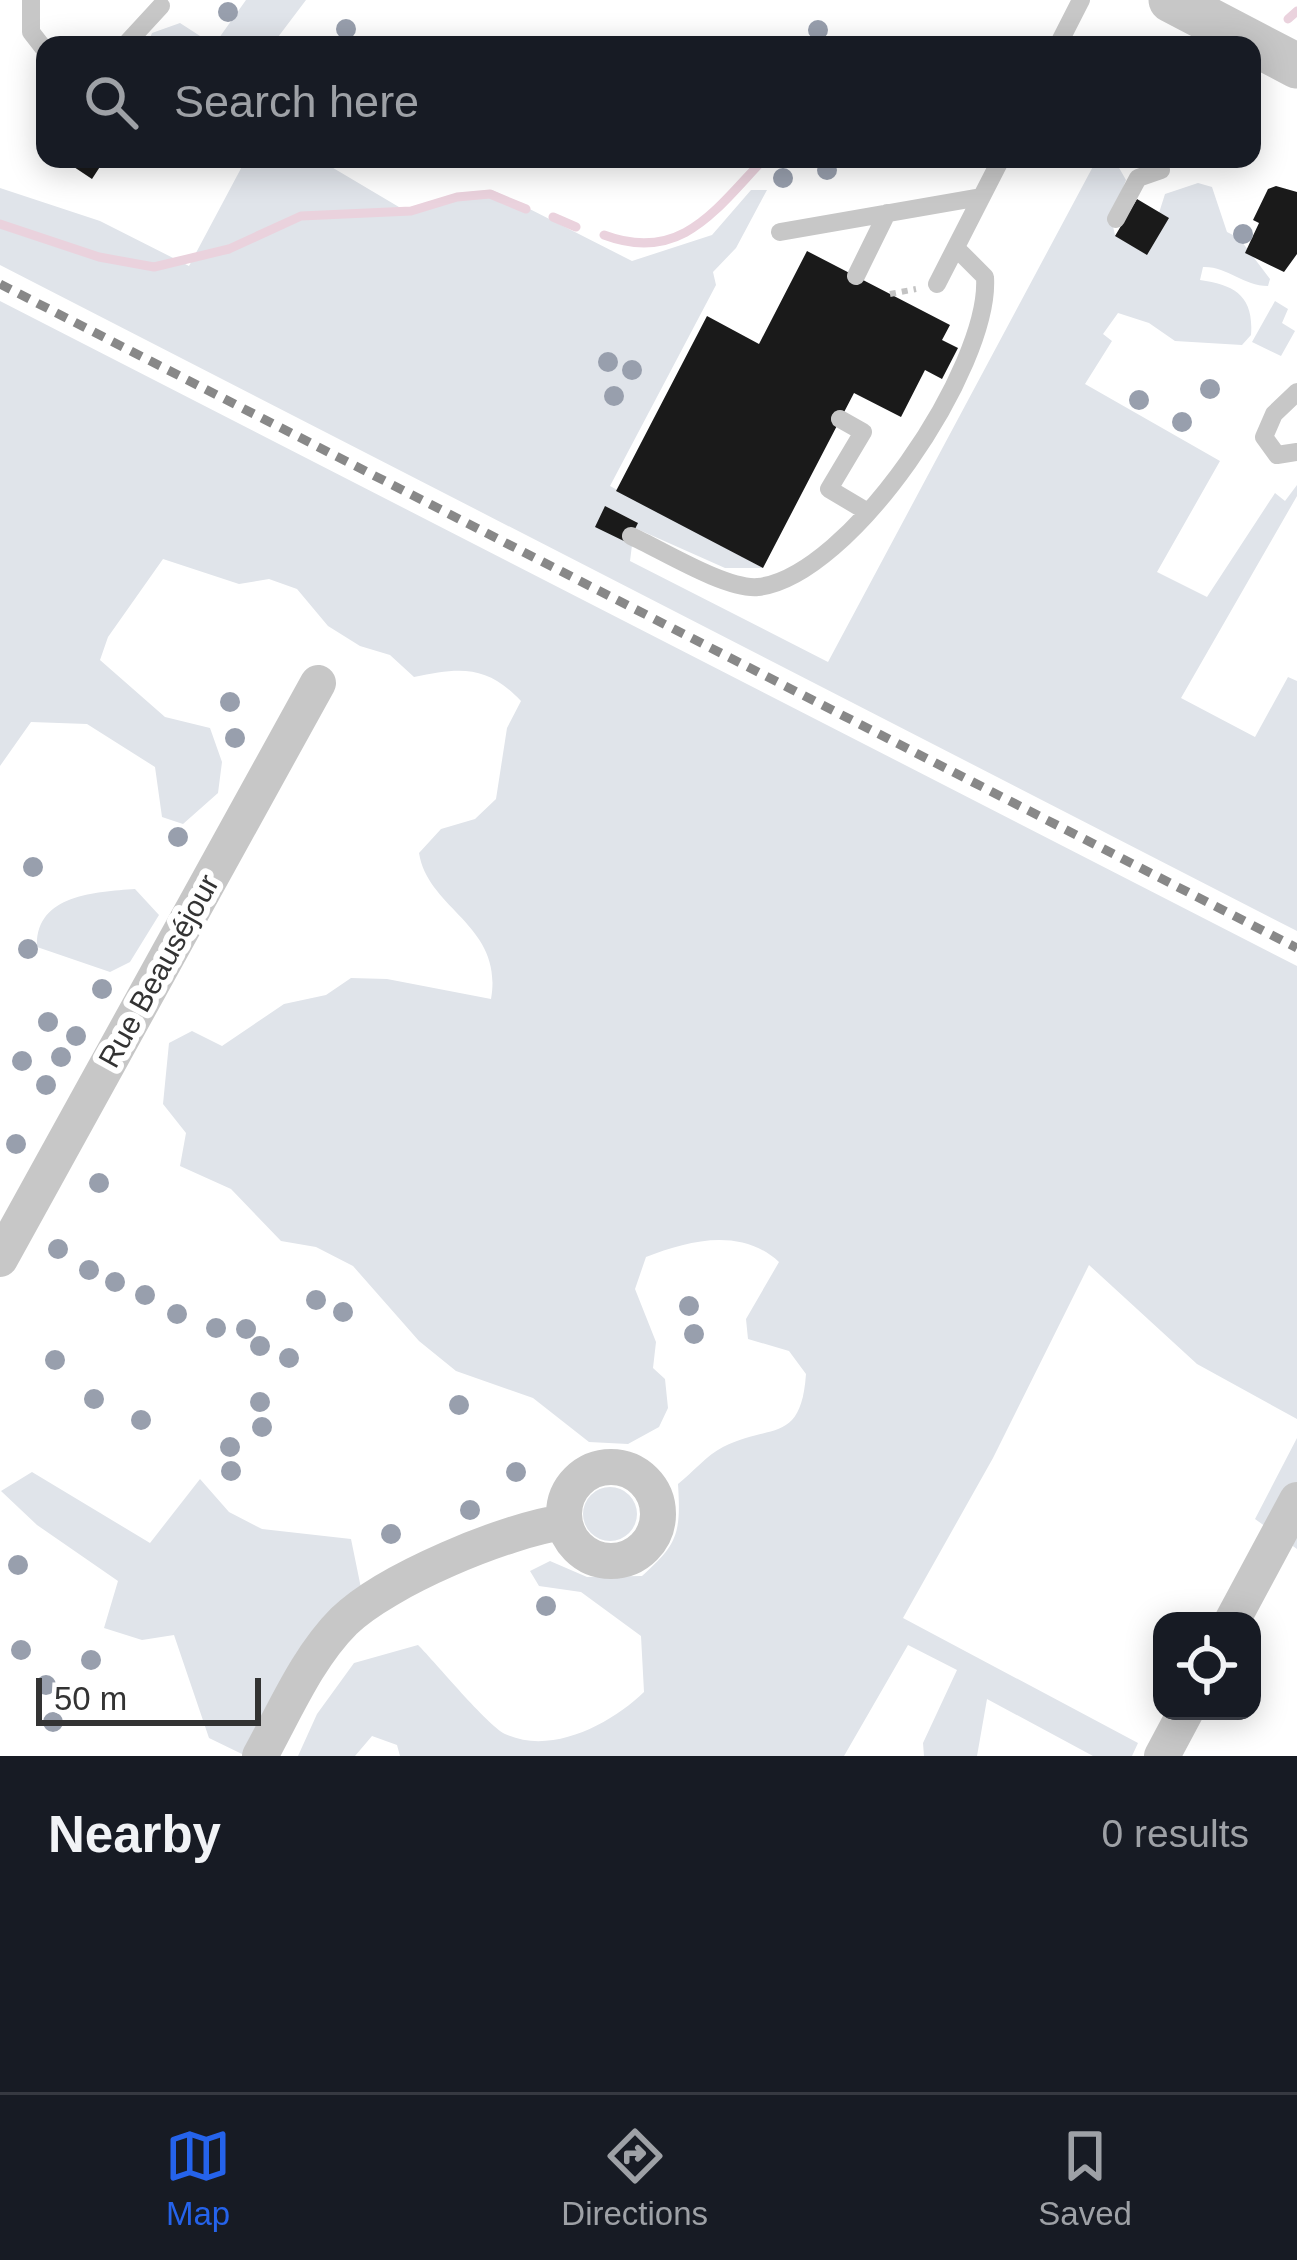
<!DOCTYPE html>
<meta charset="utf-8">
<style>
body{margin:0;font-family:Helvetica,sans-serif;background:#20242c;color:#f1f3f6}
.controls{position:absolute;right:36px;bottom:36px;display:grid;overflow:hidden;border-radius:24px;box-shadow:0 6px 30px #0003}
.controls button{width:108px;height:108px;display:grid;place-items:center;padding:0;border:0;border-bottom:3px solid #363941;background:#171b24;color:#f1f3f6;font:60px sans-serif}
.scale{position:absolute;left:36px;bottom:30px;width:225px;box-sizing:border-box;padding-left:12px;border:6px solid #333;border-top:0;font-size:33px;line-height:42px;white-space:nowrap;color:#333;-webkit-text-stroke:9px #fff;paint-order:stroke}
.list{margin:0;padding:0;list-style:none}
h2{display:flex;justify-content:space-between;align-items:center;height:156px;margin:0;padding:0 48px;font-size:51px}
h2 small{font-size:39px;font-weight:400;color:#9ea1a6}
.icon{flex:none;width:66px;height:66px;fill:none;stroke:currentColor;stroke-width:2;stroke-linecap:round;stroke-linejoin:round}
.map{position:relative;flex:none;width:1297px;height:1756px;overflow:hidden}
.search{position:absolute;background:#171b24;box-shadow:0 6px 30px #0003;left:36px;right:36px;top:36px;height:132px;display:flex;align-items:center;gap:30px;box-sizing:border-box;padding:0 42px;border-radius:24px;color:#9ea1a6;font-size:45px}
.sheet{height:336px;background:#171b24}
nav{display:flex;justify-content:space-around;align-items:center;box-sizing:border-box;height:168px;border-top:3px solid #363941;background:#171b24;font-size:33px;color:#9ea1a6}
nav a{display:grid;justify-items:center;gap:6px}
nav .on{color:#2563eb}
.map>svg:first-child{display:block}
</style>
<div class="map">
<svg width="1297" height="1756" viewBox="0 0 1297 1756">
<rect width="100%" height="100%" fill="#fff"/>
<!-- green -->
<path fill="#e0e4ea" d="M246 0H306L272 45H147L152 33 180 23 214 45Z
M246 159H318L404 210 492 190 632 261 712 235 751 190H767L736 248 713 272 716 285 610 486 763 568H725L635 528 637 522 605 507 632 545 630 561 828 662 1097 159H1114L1126 180 1111 218 1115 235 1146 254 1165 194 1198 183 1212 187 1227 232 1239 238 1270 279 1268 286C1243 286 1227 266 1203 267L1200 280C1235 285 1254 296 1251 335L1242 345 1175 341 1149 323 1118 313 1103 334 1112 341 1085 384 1220 461 1157 572 1207 597 1275 493 1285 501 1297 485V496L1181 698 1255 737 1288 677 1297 681V931L0 265V188L100 221 189 266Z
M0 301 1297 966V1419L1197 1364 1089 1265 993 1458 903 1618 1138 1743 1132 1756H1093L987 1699 977 1756H924L923 1743 957 1670 908 1645 844 1756H400L397 1745 372 1736 355 1756H298L317 1714 354 1663 418 1645C436 1663 487 1725 505 1734 552 1756 612 1723 644 1692L641 1636 581 1592 539 1586 530 1571 550 1561 587 1577 642 1576C678 1544 681 1533 678 1484 692 1473 707 1455 723 1447 770 1423 801 1445 806 1374L789 1351 748 1339 746 1319 779 1262C741 1227 689 1240 646 1257L635 1289 656 1342 653 1368 665 1379 668 1408 659 1427 628 1444 589 1442 533 1398 456 1371 419 1341 353 1266 316 1247 281 1241 231 1189 180 1166 186 1133 163 1104 169 1043 192 1031 222 1046 284 1004 326 995 351 978 387 979 491 999C504 925 428 910 419 853L441 829 475 819 496 799 507 728 521 701C487 665 461 667 414 677L390 655 360 646 328 626 297 589 269 579 239 584 163 559 108 637 100 660 165 717 210 728 222 762 218 793 183 824 162 817 155 767 87 724 31 722 0 766Z
M1275 301 1288 309 1282 323 1295 331 1281 356 1252 342Z
M135 889 159 915 130 962 110 972 37 947C35 895 94 892 135 889Z
M1297 1438V1549L1255 1519Z
M32 1472 150 1543 200 1479 229 1512 262 1529 351 1539 361 1588 244 1755 209 1738 174 1635 142 1640 104 1628 118 1581 37 1525 1 1491Z
M583 1514a27 27 0 1 1 54 0a27 27 0 1 1-54 0Z"/>
<g fill="none" stroke-linecap="round" stroke-linejoin="round">
<!-- stream -->
<path stroke="#ead2dd" stroke-width="9" d="M1288 19 1297 11
M553 217 576 227
M0 224 99 257 154 267 229 249 301 216 411 211 457 197 490 194 526 209
M604 235C681 264 716 209 764 159"/>
</g>
<!-- building -->
<path fill="#1a1a1a" d="M76 159H105L92 179 71 165Z
M1276 186 1297 192V254L1284 272 1245 253 1259 223 1253 220 1268 189Z
M1137 199 1169 218 1147 255 1115 236Z
M807 251 950 325 942 340 958 348 942 379 925 370 901 417 854 393 763 568 616 491 707 316 759 344Z
M605 506 638 523 628 543 595 527Z"/>
<g fill="none" stroke-linecap="round" stroke-linejoin="round">
<!-- path -->
<path stroke="#c3c3c3" stroke-width="6" stroke-dasharray="6 6" stroke-linecap="butt" d="M890 294 916 289"/>
<!-- service -->
<path stroke="#c7c7c7" stroke-width="18" d="M31 0V32L45 50
M125 45 161 6
M1058 45 1081 0
M1116 219 1138 178 1161 170
M780 232 981 197
M856 276 887 213
M937 284 1001 159
M1297 392 1274 414 1264 437 1277 455 1297 452
M840 419 863 432 829 489 866 511
M631 536C662 550 726 590 758 587 850 577 991 367 985 277L956 248"/>
<!-- minor -->
<path stroke="#c7c7c7" stroke-width="36" d="M0 1259 318 683
M564 1514a47 47 0 1 1 94 0a47 47 0 1 1-94 0Z
M1232 1621 1297 1500
M260 1756C285 1711 307 1658 344 1621 386 1580 506 1530 564 1522
M1162 1756 1186 1711"/>
<!-- tertiary -->
<path stroke="#c7c7c7" stroke-width="45" d="M1171 0 1297 66"/>
<!-- rail -->
<path stroke="#888" stroke-width="9" stroke-dasharray="12 9" stroke-linecap="butt" d="M0 284 1297 948"/>
</g>
<!-- trees -->
<g fill="#989fad">
<circle cx="228" cy="12" r="10"/>
<circle cx="346" cy="29" r="10"/>
<circle cx="818" cy="30" r="10"/>
<circle cx="827" cy="170" r="10"/>
<circle cx="783" cy="178" r="10"/>
<circle cx="1243" cy="234" r="10"/>
<circle cx="608" cy="362" r="10"/>
<circle cx="632" cy="370" r="10"/>
<circle cx="1210" cy="389" r="10"/>
<circle cx="614" cy="396" r="10"/>
<circle cx="1139" cy="400" r="10"/>
<circle cx="1182" cy="422" r="10"/>
<circle cx="230" cy="702" r="10"/>
<circle cx="235" cy="738" r="10"/>
<circle cx="178" cy="837" r="10"/>
<circle cx="33" cy="867" r="10"/>
<circle cx="28" cy="949" r="10"/>
<circle cx="102" cy="989" r="10"/>
<circle cx="48" cy="1022" r="10"/>
<circle cx="76" cy="1036" r="10"/>
<circle cx="61" cy="1057" r="10"/>
<circle cx="22" cy="1061" r="10"/>
<circle cx="46" cy="1085" r="10"/>
<circle cx="16" cy="1144" r="10"/>
<circle cx="99" cy="1183" r="10"/>
<circle cx="58" cy="1249" r="10"/>
<circle cx="89" cy="1270" r="10"/>
<circle cx="115" cy="1282" r="10"/>
<circle cx="145" cy="1295" r="10"/>
<circle cx="316" cy="1300" r="10"/>
<circle cx="689" cy="1306" r="10"/>
<circle cx="343" cy="1312" r="10"/>
<circle cx="177" cy="1314" r="10"/>
<circle cx="216" cy="1328" r="10"/>
<circle cx="246" cy="1329" r="10"/>
<circle cx="694" cy="1334" r="10"/>
<circle cx="260" cy="1346" r="10"/>
<circle cx="289" cy="1358" r="10"/>
<circle cx="55" cy="1360" r="10"/>
<circle cx="94" cy="1399" r="10"/>
<circle cx="260" cy="1402" r="10"/>
<circle cx="459" cy="1405" r="10"/>
<circle cx="141" cy="1420" r="10"/>
<circle cx="262" cy="1427" r="10"/>
<circle cx="230" cy="1447" r="10"/>
<circle cx="231" cy="1471" r="10"/>
<circle cx="516" cy="1472" r="10"/>
<circle cx="470" cy="1510" r="10"/>
<circle cx="391" cy="1534" r="10"/>
<circle cx="18" cy="1565" r="10"/>
<circle cx="546" cy="1606" r="10"/>
<circle cx="21" cy="1650" r="10"/>
<circle cx="91" cy="1660" r="10"/>
<circle cx="46" cy="1685" r="10"/>
<circle cx="53" cy="1722" r="10"/>
</g>
<g text-anchor="middle" stroke-width="12" stroke-linejoin="round" paint-order="stroke">
<!-- street labels -->
<g font-size="30" fill="#333" stroke="#fff">
<text transform="translate(159 971) rotate(-61)" y="10">Rue Beauséjour</text>
</g>
</g>
</svg>
<div class="controls">
<button><svg class="icon" aria-label="locate" viewBox="0 0 24 24"><circle cx="12" cy="12" r="6"/><path d="M12 2v4M12 18v4M2 12h4M18 12h4"/></svg></button>
</div>
<div class="scale">50 m</div>
<div class="search"><svg class="icon" aria-label="search" viewBox="0 0 24 24"><circle cx="10" cy="10" r="6"/><path d="M15 15l6 6"/></svg>Search here</div>
</div>
<section class="sheet">
<h2>Nearby<small>0 results</small></h2>
<ul class="list">
</ul>
</section>
<nav>
<a class="on"><svg class="icon" aria-label="map" viewBox="0 0 24 24"><path d="M3 6l6-2 6 2 6-2v14l-6 2-6-2-6 2zM9 4v14M15 6v14"/></svg>Map</a>
<a><svg class="icon" aria-label="directions" viewBox="0 0 24 24"><path d="M12 3l9 9-9 9-9-9zM9 14v-3h6M13 9l2 2-2 2"/></svg>Directions</a>
<a><svg class="icon" aria-label="saved" viewBox="0 0 24 24"><path d="M7 4h10v16l-5-4-5 4z"/></svg>Saved</a>
</nav>
